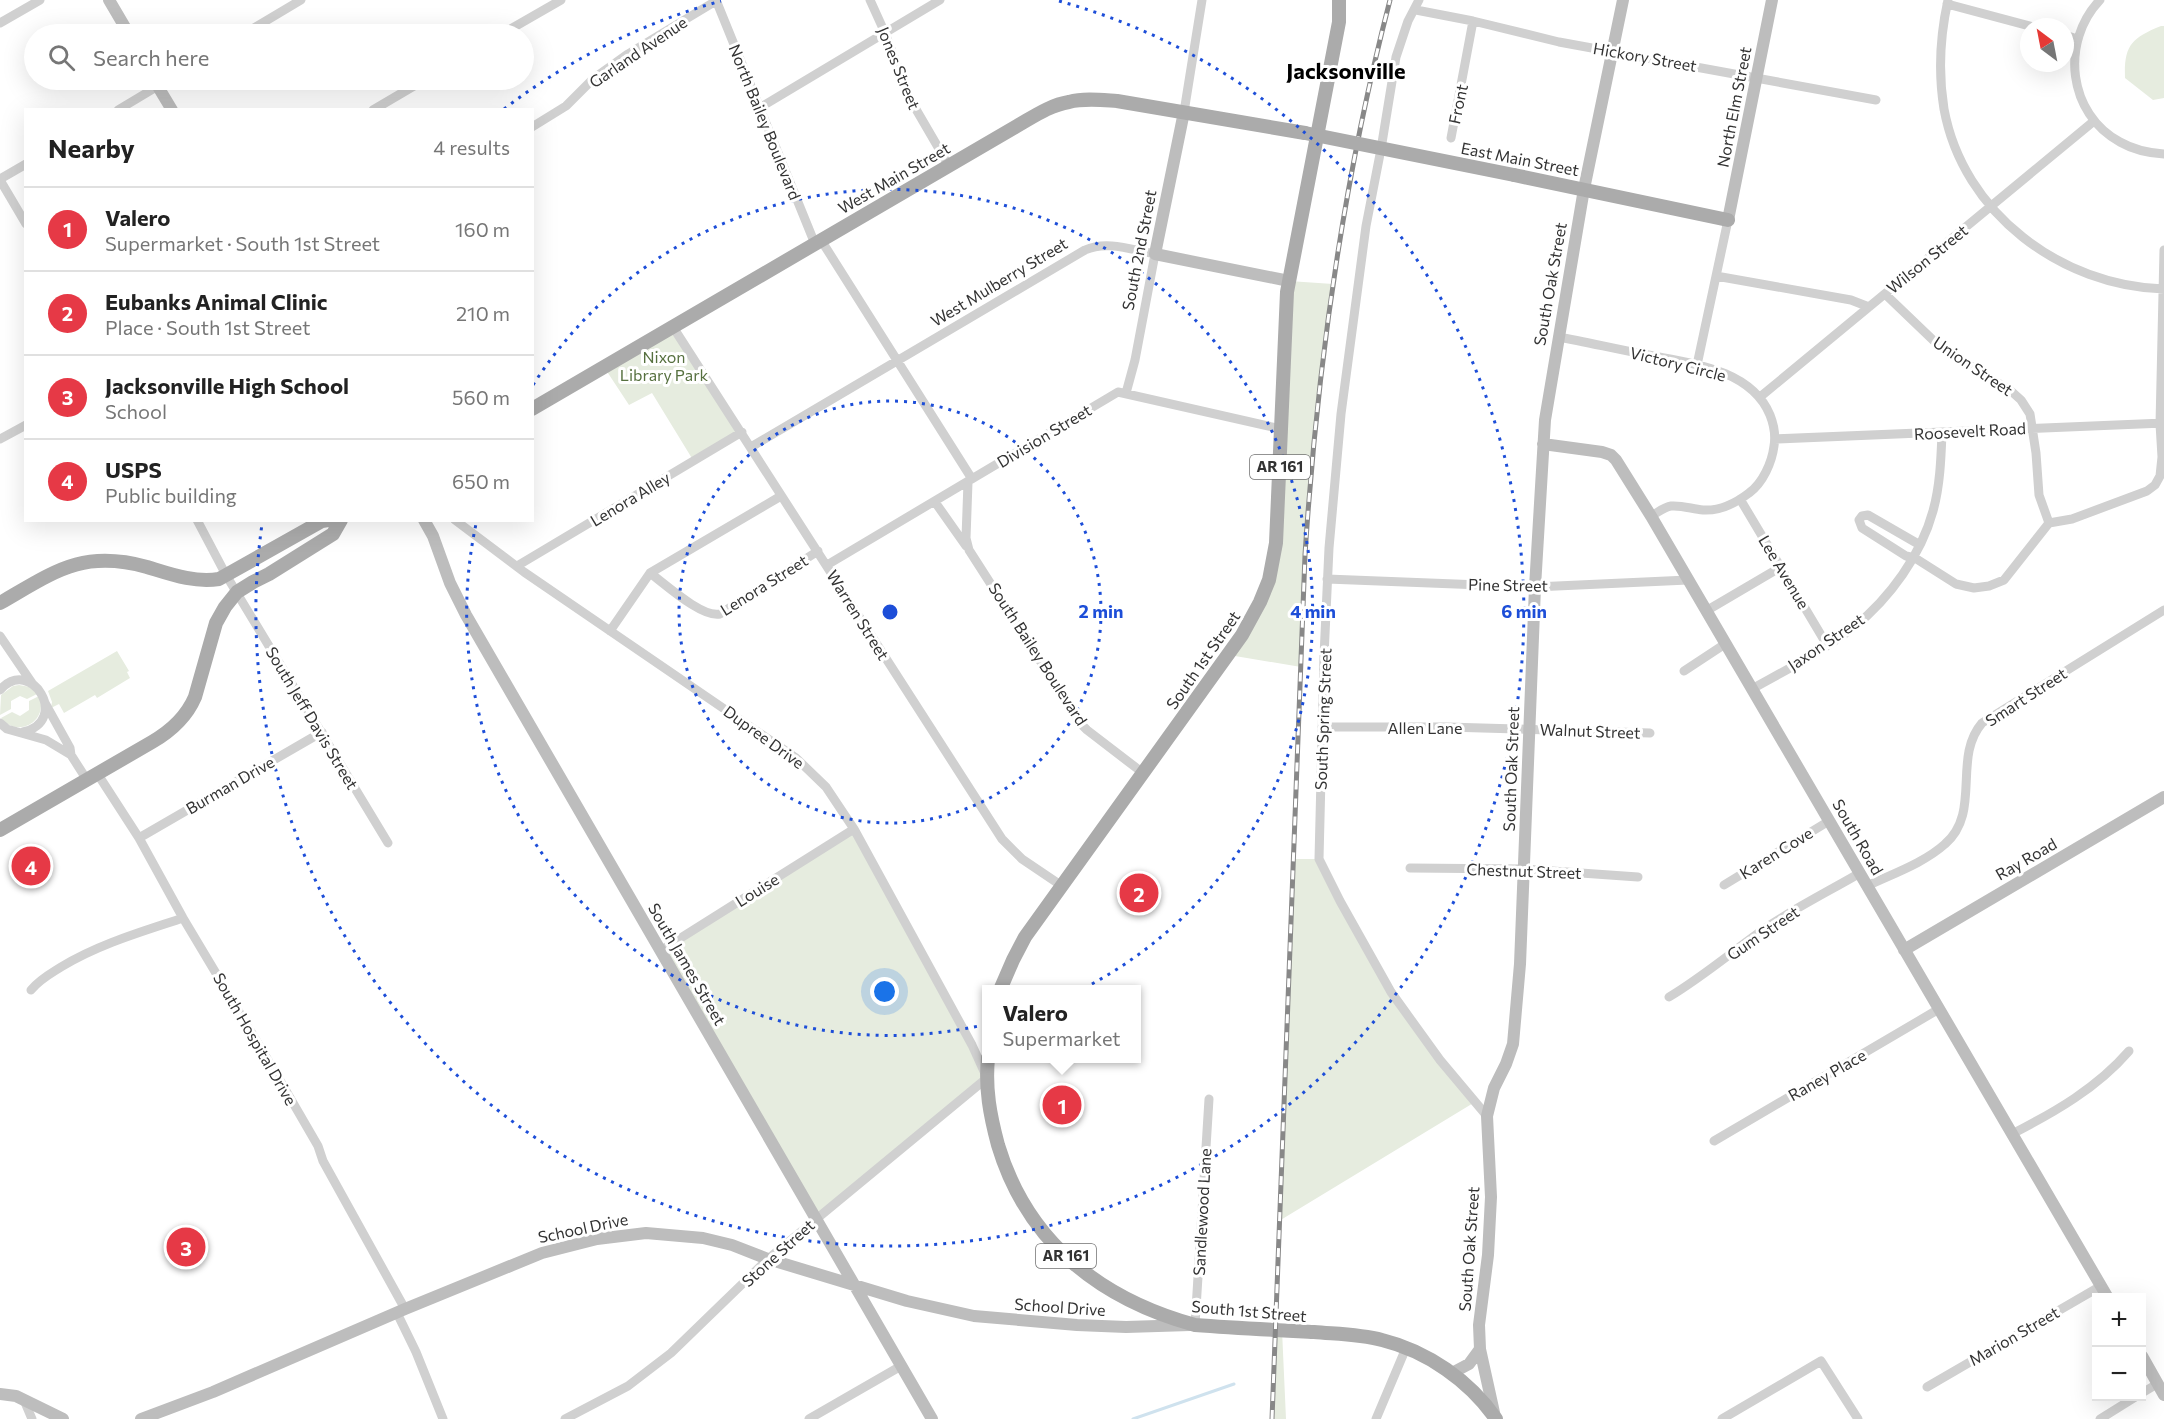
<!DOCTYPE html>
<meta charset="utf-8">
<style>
body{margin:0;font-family:Commissioner,sans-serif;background:#f2f2f2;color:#222}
.controls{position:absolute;right:18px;bottom:18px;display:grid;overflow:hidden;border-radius:0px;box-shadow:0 6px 24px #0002}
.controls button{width:54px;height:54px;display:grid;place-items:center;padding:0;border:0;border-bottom:2px solid #e0e0e0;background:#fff;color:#222;font:30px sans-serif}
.compass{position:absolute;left:2020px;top:18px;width:54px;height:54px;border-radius:50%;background:#fff;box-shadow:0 6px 24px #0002;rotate:328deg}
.you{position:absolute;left:885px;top:992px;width:21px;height:21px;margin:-15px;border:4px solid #fff;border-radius:50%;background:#1a73e8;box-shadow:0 0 0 9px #1a73e833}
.badge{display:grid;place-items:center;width:39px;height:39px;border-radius:50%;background:#e63946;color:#fff;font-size:20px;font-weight:700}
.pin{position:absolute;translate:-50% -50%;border:3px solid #fff;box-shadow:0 2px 6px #0006}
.popup{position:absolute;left:982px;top:985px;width:159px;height:78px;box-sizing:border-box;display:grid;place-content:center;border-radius:0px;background:#fff;filter:drop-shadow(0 2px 4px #0005);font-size:20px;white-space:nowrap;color:#767676}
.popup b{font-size:22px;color:#222}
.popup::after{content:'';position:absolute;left:50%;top:100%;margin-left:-12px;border:12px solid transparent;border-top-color:#fff}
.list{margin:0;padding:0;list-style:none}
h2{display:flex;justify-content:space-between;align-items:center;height:78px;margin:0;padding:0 24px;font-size:26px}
h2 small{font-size:20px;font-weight:400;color:#767676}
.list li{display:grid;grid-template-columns:39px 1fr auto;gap:18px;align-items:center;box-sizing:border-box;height:84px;padding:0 24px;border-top:2px solid #e0e0e0}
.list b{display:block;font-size:22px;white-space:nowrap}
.list p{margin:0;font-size:20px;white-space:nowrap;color:#767676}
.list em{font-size:20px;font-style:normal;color:#767676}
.icon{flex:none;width:33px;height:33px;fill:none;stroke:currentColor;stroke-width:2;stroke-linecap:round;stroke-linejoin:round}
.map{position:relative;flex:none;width:2164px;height:1419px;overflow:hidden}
.search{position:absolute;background:#fff;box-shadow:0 6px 24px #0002;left:24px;top:24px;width:510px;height:66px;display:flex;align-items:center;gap:15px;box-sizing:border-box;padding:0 21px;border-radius:33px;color:#767676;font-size:22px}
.panel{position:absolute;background:#fff;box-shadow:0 6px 24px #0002;left:24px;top:108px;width:510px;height:414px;border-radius:0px}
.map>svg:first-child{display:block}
</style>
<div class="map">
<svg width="2164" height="1419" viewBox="0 0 2164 1419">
<rect width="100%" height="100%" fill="#fff"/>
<!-- green -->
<path fill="#e6ecdf" d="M2161 26H2164V98L2153 100 2125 78C2124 46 2131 38 2161 26Z
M1289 281 1333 284 1315 421 1309 488 1301 667 1229 655 1269 580Z
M673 327 741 431 693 460 652 393 629 405 604 367Z
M117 651 129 671 127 672 130 678 97 698 95 695 64 713 59 704 51 708 52 702 48 691Z
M19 685 30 687 37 694 27 699 20 696 11 701V709L0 715 1 695 13 686Z
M39 696C49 721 18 739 1 718L12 712 20 716 29 710V701Z
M854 829 987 1078 815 1219 660 951Z
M1293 859H1319L1391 992 1475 1102 1279 1221Z
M1277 1330H1282L1286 1419H1273Z"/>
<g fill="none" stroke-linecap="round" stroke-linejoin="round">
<!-- stream -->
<path stroke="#cfe2ee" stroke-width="3" d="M1133 1419 1234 1384"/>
<!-- street -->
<path stroke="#d0d0d0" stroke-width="9" d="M716 0 815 244
M870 0 885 33 910 99 949 166
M1419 0 1408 21 1396 57 1381 149 1366 226 1341 414 1329 548 1324 656 1319 859 1340 901 1391 992 1440 1060 1487 1116
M1948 0C1940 36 1938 72 1944 109 1963 213 2061 286 2164 289
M2100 0C2060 42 2068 114 2120 142 2134 150 2148 153 2164 154
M1947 4 2033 27
M1416 10 1473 21 1559 42 1876 100
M0 23 40 0
M244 34 301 0
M502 34 561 0
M2065 35 2077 39
M761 107 940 0
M118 110 168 80
M373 110 424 80
M1184 112 1202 0
M532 127 566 106 593 79 628 54 716 1
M1451 138 1473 21
M0 179 26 164
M0 180 26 224
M821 240 972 479
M1716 276 1851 300 1869 307
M1885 294 1934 341 1963 361 2011 391 2021 400 2030 414 2036 453 2039 495 2049 523
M673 327 1002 839 1022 859 1062 886
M1558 337C1587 342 1615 349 1643 354 1686 363 1750 367 1770 415 1774 425 1776 434 1774 446 1772 462 1763 483 1749 493 1736 503 1720 511 1703 510 1692 509 1682 505 1671 506 1664 507 1657 513 1651 516
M1697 365 1728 220
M1760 397 2094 121
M0 439 26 425
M1775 439 2164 423
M751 447 1085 250C1107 240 1132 250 1155 254L1135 360 1126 393
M968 482 966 538 969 550 1080 723 1087 730 1143 773
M1740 499 1827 645
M935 502 966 546
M197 520 226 575 388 843
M455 520 524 572 796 758 826 787 854 829 972 1045 987 1078 768 1259 671 1353 628 1386 565 1419
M1920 545 1868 515 1862 516 1859 520 1862 528 1906 556 1915 558 1956 584 1974 588 1989 586 2004 580 2049 523 2072 519 2147 491 2155 485 2160 476 2162 457 2160 424 2164 250
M827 565 1118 392 1281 429
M517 566 742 432
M650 573C665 584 702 618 720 614L818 551
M1327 579 1535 587 1688 580
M1706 611 1781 567
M610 631 650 573 781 496
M0 636 32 683
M1684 671 1725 644
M1752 689C1786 670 1823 651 1854 627 1890 598 1921 555 1933 511 1940 486 1941 459 1942 433
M0 690C31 655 71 721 23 732
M45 703 70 748 71 755 87 780
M0 723 7 729 46 740 71 755
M1322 727H1447L1650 733
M97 773 139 838 183 918 278 1077 318 1146 323 1161 405 1309
M139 838 322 732
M1410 868 1523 869 1638 877
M1724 885 1829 821
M1867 886C1892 874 1924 863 1945 844 1982 812 1952 758 1982 723L2164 610
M660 951 854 829
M31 990C40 979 50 974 61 967 99 944 141 932 183 918
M1669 997C1704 976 1734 950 1767 927 1797 907 1829 891 1860 873
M2012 1134C2055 1112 2097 1088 2129 1051
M1714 1141 1939 1009
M397 1313 416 1352 443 1419
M1195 1325 1209 1099
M1927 1387 2101 1286
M2142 1393 2157 1384
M24 1400 32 1419
M809 1419 901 1366
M1376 1419 1406 1348
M1722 1419 1821 1361 1858 1419
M2100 1419 2137 1396"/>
<!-- secondary -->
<path stroke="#bdbdbd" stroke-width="12" d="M109 0 129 34
M154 80 172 110
M1184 112 1155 254 1289 281
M1728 220 1772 0
M1543 444 1602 452 1611 455 1616 460 1651 516 2108 1298
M424 520 433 536 450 583 466 615 932 1419
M1904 950 2164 797
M1480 1349 1495 1417
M2142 1356 2164 1395
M1452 1373 1469 1364 1480 1349 1479 1325 1488 1255 1491 1197 1487 1116 1494 1088 1506 1064 1513 1044 1520 964 1535 587 1545 420 1584 189 1623 0
M0 1394 16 1396 63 1419
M141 1419 213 1392 405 1309 542 1253 597 1239 646 1233 703 1238 732 1245 768 1259 907 1301 974 1316 1077 1325 1126 1327 1190 1325"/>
<!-- primary -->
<path stroke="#ababab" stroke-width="14" d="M1514 175 1728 220
M532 409 1017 126C1033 117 1050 105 1069 102 1084 98 1101 100 1117 101L1305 133
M0 603C54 572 82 549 147 567 170 574 194 583 219 579L322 521 328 520
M0 830 152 742C171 731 186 718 195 697L216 623 225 607 237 592 253 582 269 574 333 534 341 520
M1000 990 1013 960 1025 937 1242 635 1260 602 1269 580 1276 543 1287 292 1339 22V0
M988 1058C985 1089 990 1115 998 1145 1027 1242 1100 1299 1195 1325 1235 1328 1275 1330 1314 1332 1337 1334 1360 1334 1382 1340 1427 1351 1470 1381 1496 1419"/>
<defs>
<path id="rail" d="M1272 1419 1305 555C1317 368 1343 181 1390 0"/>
</defs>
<!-- rail casing -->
<use href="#rail" stroke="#888" stroke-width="5"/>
<!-- rail -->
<use href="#rail" stroke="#fff" stroke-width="3" stroke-dasharray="9" stroke-linecap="butt"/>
<!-- primary-bridge -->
<path stroke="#ababab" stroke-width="14" d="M1305 133 1514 175"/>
</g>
<!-- distance rings -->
<g fill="none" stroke="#1d4ed8" stroke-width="3" stroke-dasharray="3 6">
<circle cx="890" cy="612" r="211"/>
<path d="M533 385A423 423 0 1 1 476 524"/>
<path d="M504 109A634 634 0 0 1 721 1M1059 1A634 634 0 1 1 262 524"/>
</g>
<g text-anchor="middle" stroke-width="6" stroke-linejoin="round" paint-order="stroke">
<!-- shield labels -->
<g fill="#fff" stroke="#707070" stroke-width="1.5">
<rect x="1250" y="455" width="60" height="24" rx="4.5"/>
<rect x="1036" y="1244" width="60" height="24" rx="4.5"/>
</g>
<g font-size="15" font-weight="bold" fill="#333">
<text x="1280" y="472">AR 161</text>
<text x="1066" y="1261">AR 161</text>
</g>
<!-- street labels -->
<g font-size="16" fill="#333" stroke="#fff">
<text transform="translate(638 52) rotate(-34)" y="6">Garland Avenue</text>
<text transform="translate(1645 57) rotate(10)" y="6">Hickory Street</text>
<text transform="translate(899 68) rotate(68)" y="6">Jones Street</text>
<text transform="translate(1458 104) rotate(-78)" y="6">Front</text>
<text transform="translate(1734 107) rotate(-79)" y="6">North Elm Street</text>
<text transform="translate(765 122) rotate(68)" y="6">North Bailey Boulevard</text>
<text transform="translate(1520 159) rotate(11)" y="6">East Main Street</text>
<text transform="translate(894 178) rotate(-30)" y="6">West Main Street</text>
<text transform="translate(1139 250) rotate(-79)" y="6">South 2nd Street</text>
<text transform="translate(1927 259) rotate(-39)" y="6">Wilson Street</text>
<text transform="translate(999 282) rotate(-31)" y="6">West Mulberry Street</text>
<text transform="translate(1550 284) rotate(-80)" y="6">South Oak Street</text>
<text transform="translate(1678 364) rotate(14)" y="6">Victory Circle</text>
<text transform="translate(1973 366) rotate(34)" y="6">Union Street</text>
<text transform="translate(1970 431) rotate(-3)" y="6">Roosevelt Road</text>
<text transform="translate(1044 436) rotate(-31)" y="6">Division Street</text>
<text transform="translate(630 499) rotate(-31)" y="6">Lenora Alley</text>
<text transform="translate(1784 572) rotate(59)" y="6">Lee Avenue</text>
<text transform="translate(764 585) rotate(-32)" y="6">Lenora Street</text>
<text transform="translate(1508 585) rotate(1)" y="6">Pine Street</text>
<text transform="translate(858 615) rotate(58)" y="6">Warren Street</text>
<text transform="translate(1826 642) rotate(-34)" y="6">Jaxon Street</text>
<text transform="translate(1038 654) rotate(57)" y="6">South Bailey Boulevard</text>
<text transform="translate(1203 660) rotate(-55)" y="6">South 1st Street</text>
<text transform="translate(2026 697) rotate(-33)" y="6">Smart Street</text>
<text transform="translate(312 718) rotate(59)" y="6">South Jeff Davis Street</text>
<text transform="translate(1323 719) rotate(-88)" y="6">South Spring Street</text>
<text x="1425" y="734">Allen Lane</text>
<text transform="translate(1590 731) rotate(2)" y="6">Walnut Street</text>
<text transform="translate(764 737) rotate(36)" y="6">Dupree Drive</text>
<text transform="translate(1511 769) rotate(-88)" y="6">South Oak Street</text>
<text transform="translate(230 785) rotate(-30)" y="6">Burman Drive</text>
<text transform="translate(1858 837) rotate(60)" y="6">South Road</text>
<text transform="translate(1776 853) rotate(-32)" y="6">Karen Cove</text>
<text transform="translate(2026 859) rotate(-30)" y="6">Ray Road</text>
<text transform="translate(1524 871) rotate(2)" y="6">Chestnut Street</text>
<text transform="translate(757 890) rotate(-32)" y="6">Louise</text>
<text transform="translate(1763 933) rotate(-34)" y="6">Gum Street</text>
<text transform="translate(687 964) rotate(60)" y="6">South James Street</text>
<text transform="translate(255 1039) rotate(60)" y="6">South Hospital Drive</text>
<text transform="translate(1827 1075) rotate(-30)" y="6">Raney Place</text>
<text transform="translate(1202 1212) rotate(-87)" y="6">Sandlewood Lane</text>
<text transform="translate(583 1228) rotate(-12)" y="6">School Drive</text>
<text transform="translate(1469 1249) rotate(-86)" y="6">South Oak Street</text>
<text transform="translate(778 1253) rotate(-42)" y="6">Stone Street</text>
<text transform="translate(1060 1307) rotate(4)" y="6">School Drive</text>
<text transform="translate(1249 1311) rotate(5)" y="6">South 1st Street</text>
<text transform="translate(2014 1336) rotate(-30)" y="6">Marion Street</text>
</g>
<!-- park labels -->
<g font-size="16" fill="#56703f" stroke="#fff">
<text x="664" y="363">Nixon<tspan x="664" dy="18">Library Park</tspan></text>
</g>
<!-- district labels -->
<g font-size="22" font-weight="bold" fill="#000" stroke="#fff">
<text x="1346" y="79">Jacksonville</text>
</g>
</g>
<circle cx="890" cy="612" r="9" fill="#1d4ed8" stroke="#fff" stroke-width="3"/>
<g font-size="18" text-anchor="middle" font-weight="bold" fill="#1d4ed8" stroke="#fff" stroke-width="6" stroke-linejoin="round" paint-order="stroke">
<text x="1101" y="618">2 min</text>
<text x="1313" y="618">4 min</text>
<text x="1524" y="618">6 min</text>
</g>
</svg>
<div class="controls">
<button>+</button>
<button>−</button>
</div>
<svg class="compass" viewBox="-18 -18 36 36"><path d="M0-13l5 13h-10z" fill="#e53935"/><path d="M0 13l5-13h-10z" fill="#767676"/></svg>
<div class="you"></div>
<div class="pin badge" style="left:1062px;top:1105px">1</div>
<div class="popup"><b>Valero</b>Supermarket</div>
<div class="pin badge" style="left:1139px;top:893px">2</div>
<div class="pin badge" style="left:186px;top:1247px">3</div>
<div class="pin badge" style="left:31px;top:866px">4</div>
<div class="search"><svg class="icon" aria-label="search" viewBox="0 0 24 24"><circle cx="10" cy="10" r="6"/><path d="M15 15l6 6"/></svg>Search here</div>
<section class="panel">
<h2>Nearby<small>4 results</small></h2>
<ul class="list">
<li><span class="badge">1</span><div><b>Valero</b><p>Supermarket · South 1st Street</p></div><em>160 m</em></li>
<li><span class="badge">2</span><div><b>Eubanks Animal Clinic</b><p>Place · South 1st Street</p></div><em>210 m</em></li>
<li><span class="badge">3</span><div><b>Jacksonville High School</b><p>School</p></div><em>560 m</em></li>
<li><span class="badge">4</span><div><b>USPS</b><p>Public building</p></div><em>650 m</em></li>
</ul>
</section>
</div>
